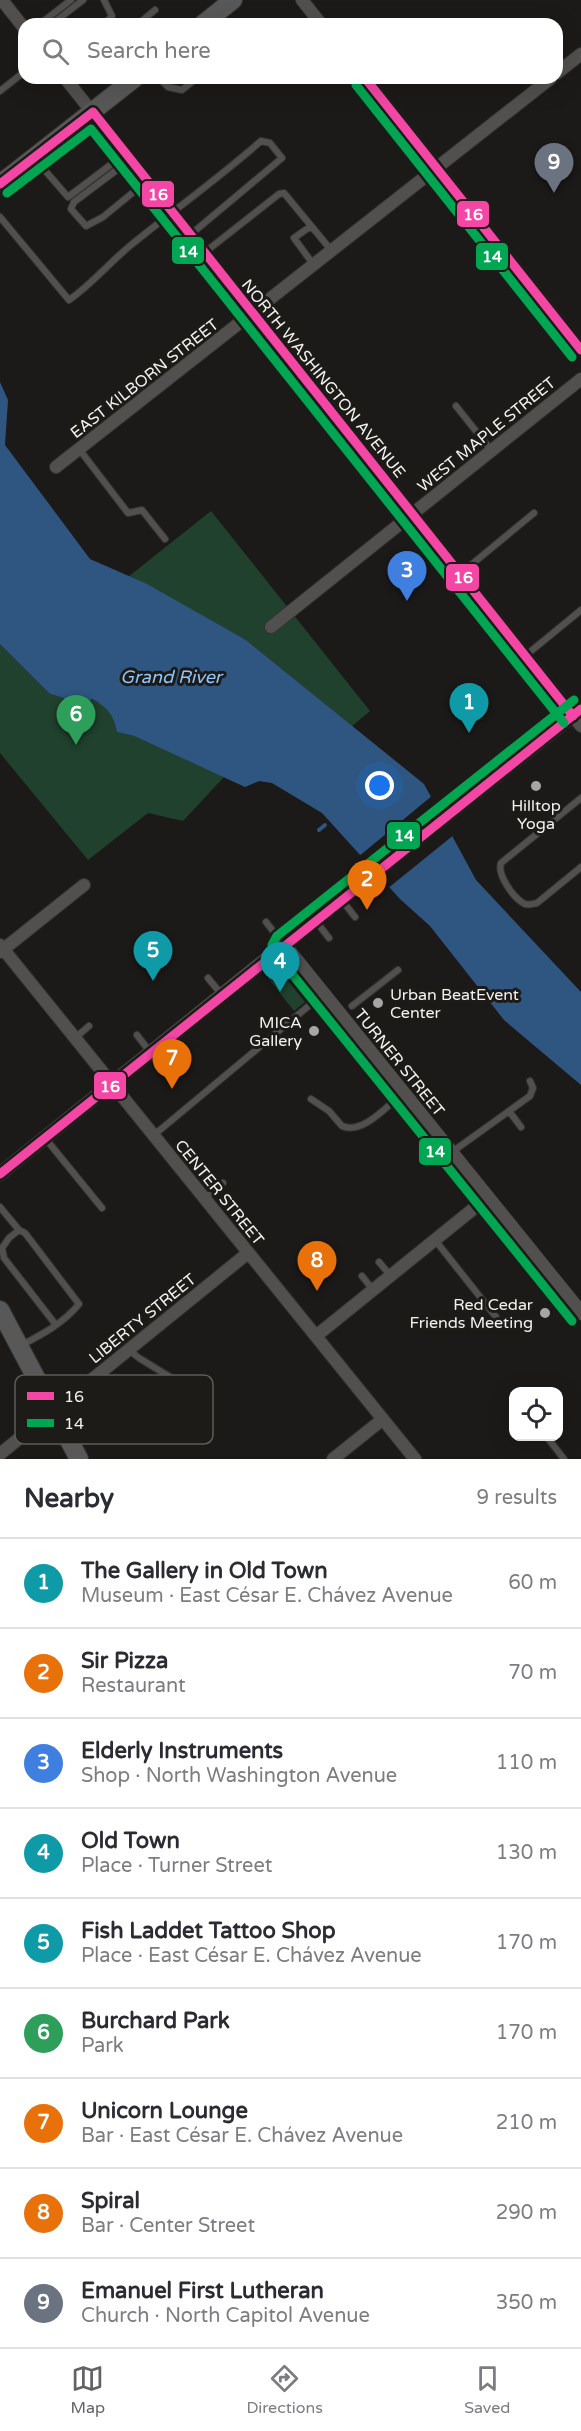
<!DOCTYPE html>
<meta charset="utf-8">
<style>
body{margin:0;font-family:"Varela Round",sans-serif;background:#f7f7f7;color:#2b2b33}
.controls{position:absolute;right:18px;bottom:18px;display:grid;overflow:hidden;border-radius:12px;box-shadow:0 6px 24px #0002}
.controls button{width:54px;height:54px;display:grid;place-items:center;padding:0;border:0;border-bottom:2px solid #e1e1e2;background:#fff;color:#2b2b33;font:30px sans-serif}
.you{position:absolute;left:380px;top:786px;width:21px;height:21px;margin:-15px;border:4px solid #fff;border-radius:50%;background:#1a73e8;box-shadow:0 0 0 9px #1a73e833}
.badge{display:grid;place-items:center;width:39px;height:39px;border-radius:50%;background:#636266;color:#fff;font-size:20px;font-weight:700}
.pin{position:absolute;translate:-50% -50px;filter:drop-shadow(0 2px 3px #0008)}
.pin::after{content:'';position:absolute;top:32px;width:21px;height:18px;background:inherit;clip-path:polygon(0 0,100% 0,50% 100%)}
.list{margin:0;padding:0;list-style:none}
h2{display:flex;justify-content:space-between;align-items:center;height:78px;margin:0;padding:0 24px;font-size:26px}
h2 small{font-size:20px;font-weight:400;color:#7c7c81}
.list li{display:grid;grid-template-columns:39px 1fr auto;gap:18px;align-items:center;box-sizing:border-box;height:90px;padding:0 24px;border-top:2px solid #e1e1e2}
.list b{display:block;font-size:22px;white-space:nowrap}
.list p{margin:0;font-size:20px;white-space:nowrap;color:#7c7c81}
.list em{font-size:20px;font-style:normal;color:#7c7c81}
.icon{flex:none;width:33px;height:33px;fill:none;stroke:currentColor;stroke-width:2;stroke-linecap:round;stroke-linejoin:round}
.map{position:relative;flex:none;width:581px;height:1459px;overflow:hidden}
.search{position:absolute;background:#fff;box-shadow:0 6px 24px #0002;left:18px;right:18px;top:18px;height:66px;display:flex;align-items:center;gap:15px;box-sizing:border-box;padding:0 21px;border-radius:18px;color:#7c7c81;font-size:22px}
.sheet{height:888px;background:#fff}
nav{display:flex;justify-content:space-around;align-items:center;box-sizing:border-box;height:84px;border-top:2px solid #e1e1e2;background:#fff;font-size:16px;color:#7c7c81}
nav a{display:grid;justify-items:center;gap:3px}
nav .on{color:#636266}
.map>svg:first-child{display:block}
</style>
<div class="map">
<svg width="581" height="1459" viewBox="0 0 581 1459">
<rect width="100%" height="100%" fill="#1c1a18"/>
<!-- green -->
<path fill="#20412d" d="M211 511 370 711 352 726 246 640 128 577Z
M0 644 50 694C82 705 106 686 117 732L134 736 224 777 183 821 148 813 88 860 0 753Z
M274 975 284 976 305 1002 294 1011 268 978Z"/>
<!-- water -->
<path fill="#2e5681" d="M0 382 8 400 5 445 90 559 147 584 246 640 424 784 476 880 581 992V1085L504 1020 430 926 400 899 322 813 272 783 259 781 245 787 134 736 117 732C113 715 108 707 92 699L77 709 64 698 50 694 0 644Z"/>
<!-- pier -->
<path fill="#1c1a18" d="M433 795 455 834 387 889 358 857Z"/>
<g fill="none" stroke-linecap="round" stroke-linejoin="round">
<!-- stream -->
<path stroke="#2e5681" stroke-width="4" d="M319 830 325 825"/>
<defs>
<path id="service" d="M104 0 112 16 105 24
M40 24 71 0
M52 24 83 0
M138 24 155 10
M159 78 168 87 182 90 197 78
M0 91 24 72
M35 159 68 197 125 154
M130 160 74 202 71 209 86 226 103 217 147 181
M0 217 69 300C92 284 110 262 131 245 174 210 219 178 261 141L270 143 282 158 190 235
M311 226 294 238 313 264
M204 253 279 194 284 193 331 250
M456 406 491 450
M79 449 128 513 142 510 165 539
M460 574 534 513
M525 656 581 610
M581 798 501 863C497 874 512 896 523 903 527 906 532 904 537 903L581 867
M341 899 355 917
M315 920 329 938
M266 922 284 945
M208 978 222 995
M352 1006 398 970
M137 1035 150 1052
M75 1038 89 1026
M311 1099 329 1111 342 1126C363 1135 388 1105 403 1093
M509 1111 521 1127
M154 1135 323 994
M45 1138 102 1208
M452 1152 530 1096 533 1088 530 1081
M205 1198 223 1183
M0 1207 19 1230
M435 1240 496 1317
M379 1262 390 1275
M362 1276 373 1290
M20 1346C41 1335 64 1323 79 1304L25 1233 19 1230 9 1238 2 1248 4 1258 56 1325
M129 1350 139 1358 183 1385 188 1383
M546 1436 564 1459"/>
<path id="minor" d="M2 0 24 28
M302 0 321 24
M557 73 581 54
M65 78 581 726
M365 78 581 350
M56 467 551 78
M271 627 581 379
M0 945 415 1459
M0 952 84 885
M316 1336 488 1197
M0 1454 248 1253
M333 1459 383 1419"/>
<path id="tertiary" d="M284 945 581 1313
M0 1174 284 945 581 709"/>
<path id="primary" d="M203 24 233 0
M0 184 135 78
M0 1310 79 1459"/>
</defs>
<!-- service casing -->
<use href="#service" stroke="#353433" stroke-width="8"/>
<!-- minor casing -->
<use href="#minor" stroke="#353433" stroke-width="14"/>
<!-- tertiary casing -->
<use href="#tertiary" stroke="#353433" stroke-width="15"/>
<!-- primary casing -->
<use href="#primary" stroke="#353433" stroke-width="20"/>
<!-- service -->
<use href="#service" stroke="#51504e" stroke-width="6"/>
<!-- minor -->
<use href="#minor" stroke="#51504e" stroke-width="12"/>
<!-- tertiary -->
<use href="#tertiary" stroke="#51504e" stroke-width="14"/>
<!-- primary -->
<use href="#primary" stroke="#595858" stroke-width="18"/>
<defs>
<path id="bus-1" d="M365 78 581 350
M0 184 93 112 573 716
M0 1174 581 709"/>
<path id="bus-2" d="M356 85 572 357
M7 193 91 129 564 723
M572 1321 275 953 272 945 277 936 574 700"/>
</defs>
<!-- bus-1 casing -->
<use href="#bus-1" stroke="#1d1b17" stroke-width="14"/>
<!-- bus-2 casing -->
<use href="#bus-2" stroke="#1d1b17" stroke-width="14"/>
<!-- bus-1 -->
<use href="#bus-1" stroke="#f346a5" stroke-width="9"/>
<!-- bus-2 -->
<use href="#bus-2" stroke="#00a651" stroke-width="9"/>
</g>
<!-- markers -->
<g fill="#a8a6a4" stroke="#1d1b17" stroke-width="2">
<circle cx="536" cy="786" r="6"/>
<circle cx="378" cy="1003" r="6"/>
<circle cx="314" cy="1031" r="6"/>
<circle cx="545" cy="1313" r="6"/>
</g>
<g text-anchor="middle" stroke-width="6" stroke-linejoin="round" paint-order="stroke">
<!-- street labels -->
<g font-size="16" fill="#f4f2f0" stroke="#1d1b17">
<text transform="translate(144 378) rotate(-38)" y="6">EAST KILBORN STREET</text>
<text transform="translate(324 378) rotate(51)" y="6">NORTH WASHINGTON AVENUE</text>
<text transform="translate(486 434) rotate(-39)" y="6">WEST MAPLE STREET</text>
<text transform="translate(400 1062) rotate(51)" y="6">TURNER STREET</text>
<text transform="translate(220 1192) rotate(51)" y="6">CENTER STREET</text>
<text transform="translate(142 1318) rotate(-39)" y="6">LIBERTY STREET</text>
</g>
<!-- poi labels -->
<g font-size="16" fill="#f4f2f0" stroke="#1d1b17" text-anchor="end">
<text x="536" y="811" text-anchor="middle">Hilltop<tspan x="536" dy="18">Yoga</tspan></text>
<text x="390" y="1000" text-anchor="start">Urban BeatEvent<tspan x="390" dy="18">Center</tspan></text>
<text x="302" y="1028">MICA<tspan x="302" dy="18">Gallery</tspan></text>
<text x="533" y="1310">Red Cedar<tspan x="533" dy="18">Friends Meeting</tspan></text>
</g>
<!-- water labels -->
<g font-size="18" font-style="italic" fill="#91c5fd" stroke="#1d1b17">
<text x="171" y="683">Grand River</text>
</g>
</g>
<!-- legend -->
<rect x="15" y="1375" width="198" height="69" rx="9" fill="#1d1b17" stroke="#5e5c58" stroke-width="1.5"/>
<rect x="27" y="1392" width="27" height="8" fill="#f346a5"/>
<rect x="27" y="1419" width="27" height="8" fill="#00a651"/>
<g font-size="16" fill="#f4f2f0">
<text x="64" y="1402">16</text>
<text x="64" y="1429">14</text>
</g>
<g stroke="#1d1b17" stroke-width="2">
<rect x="141" y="180" width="34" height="28" rx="6" fill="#f346a5"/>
<rect x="456" y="200" width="34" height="28" rx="6" fill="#f346a5"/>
<rect x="171" y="236" width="34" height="29" rx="6" fill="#00a651"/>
<rect x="475" y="242" width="34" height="29" rx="6" fill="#00a651"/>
<rect x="445" y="563" width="35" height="29" rx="6" fill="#f346a5"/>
<rect x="386" y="821" width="35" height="29" rx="6" fill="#00a651"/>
<rect x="93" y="1071" width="34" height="29" rx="6" fill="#f346a5"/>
<rect x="418" y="1137" width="34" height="29" rx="6" fill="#00a651"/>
</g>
<g font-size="16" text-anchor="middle" font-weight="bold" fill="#fff">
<text x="158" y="200">16</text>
<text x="473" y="220">16</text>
<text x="188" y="257">14</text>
<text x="492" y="262">14</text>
<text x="463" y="583">16</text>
<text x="404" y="841">14</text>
<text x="110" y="1092">16</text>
<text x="435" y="1157">14</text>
</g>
</svg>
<div class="controls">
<button><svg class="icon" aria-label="locate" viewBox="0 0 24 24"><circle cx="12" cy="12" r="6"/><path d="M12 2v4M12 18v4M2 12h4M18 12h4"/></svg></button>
</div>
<div class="you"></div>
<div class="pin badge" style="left:469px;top:733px;background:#0f9aa8">1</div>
<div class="pin badge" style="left:367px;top:910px;background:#e8710a">2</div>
<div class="pin badge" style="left:407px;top:601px;background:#3f7fe0">3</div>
<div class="pin badge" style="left:280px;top:992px;background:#0f9aa8">4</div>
<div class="pin badge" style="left:153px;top:981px;background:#0f9aa8">5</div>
<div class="pin badge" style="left:76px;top:745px;background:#2e9e5b">6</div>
<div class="pin badge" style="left:172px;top:1089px;background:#e8710a">7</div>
<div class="pin badge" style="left:317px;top:1291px;background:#e8710a">8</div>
<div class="pin badge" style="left:554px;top:193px;background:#6b7280">9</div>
<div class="search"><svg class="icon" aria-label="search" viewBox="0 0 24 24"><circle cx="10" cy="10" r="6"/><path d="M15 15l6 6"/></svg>Search here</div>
</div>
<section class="sheet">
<h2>Nearby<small>9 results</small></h2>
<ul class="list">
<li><span class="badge" style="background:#0f9aa8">1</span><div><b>The Gallery in Old Town</b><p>Museum · East César E. Chávez Avenue</p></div><em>60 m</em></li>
<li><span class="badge" style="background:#e8710a">2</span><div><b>Sir Pizza</b><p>Restaurant</p></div><em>70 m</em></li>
<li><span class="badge" style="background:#3f7fe0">3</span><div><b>Elderly Instruments</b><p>Shop · North Washington Avenue</p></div><em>110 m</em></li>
<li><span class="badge" style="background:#0f9aa8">4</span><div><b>Old Town</b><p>Place · Turner Street</p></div><em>130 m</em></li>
<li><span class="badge" style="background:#0f9aa8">5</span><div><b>Fish Laddet Tattoo Shop</b><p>Place · East César E. Chávez Avenue</p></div><em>170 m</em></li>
<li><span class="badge" style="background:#2e9e5b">6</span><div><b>Burchard Park</b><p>Park</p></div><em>170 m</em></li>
<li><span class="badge" style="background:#e8710a">7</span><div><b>Unicorn Lounge</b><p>Bar · East César E. Chávez Avenue</p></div><em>210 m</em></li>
<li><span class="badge" style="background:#e8710a">8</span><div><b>Spiral</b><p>Bar · Center Street</p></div><em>290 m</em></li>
<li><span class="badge" style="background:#6b7280">9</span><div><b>Emanuel First Lutheran</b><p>Church · North Capitol Avenue</p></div><em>350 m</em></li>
</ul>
</section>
<nav>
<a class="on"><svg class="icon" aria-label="map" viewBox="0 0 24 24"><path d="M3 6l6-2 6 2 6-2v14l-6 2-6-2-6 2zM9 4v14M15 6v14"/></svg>Map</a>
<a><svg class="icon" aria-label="directions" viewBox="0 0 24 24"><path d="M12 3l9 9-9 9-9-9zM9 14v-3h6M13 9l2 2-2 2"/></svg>Directions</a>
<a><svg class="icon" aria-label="saved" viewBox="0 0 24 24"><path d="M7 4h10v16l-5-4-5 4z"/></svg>Saved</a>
</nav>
